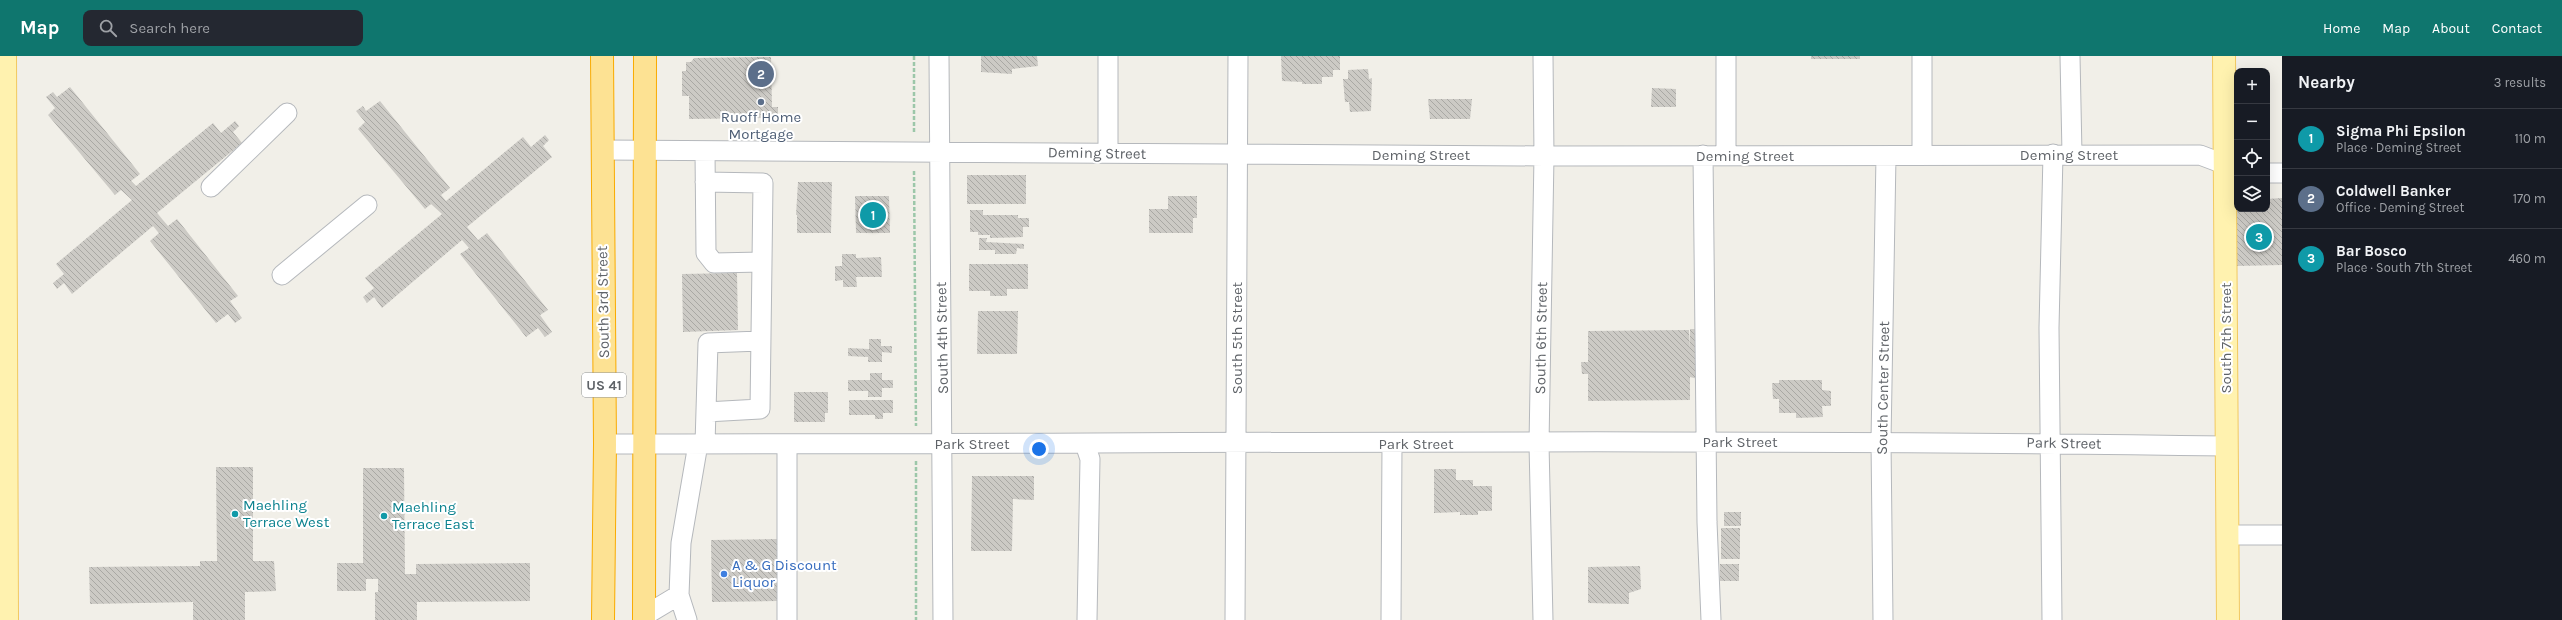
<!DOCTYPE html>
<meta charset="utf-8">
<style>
body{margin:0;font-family:Karla,sans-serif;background:#242831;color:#f1f3f6}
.controls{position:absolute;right:12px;top:12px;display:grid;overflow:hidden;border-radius:8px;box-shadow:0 4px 16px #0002}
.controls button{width:36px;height:36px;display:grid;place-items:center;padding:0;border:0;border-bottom:1px solid #363941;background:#171b24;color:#f1f3f6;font:20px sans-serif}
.you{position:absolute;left:1039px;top:393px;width:14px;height:14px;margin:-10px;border:3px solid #fff;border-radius:50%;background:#1a73e8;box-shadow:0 0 0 6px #1a73e833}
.badge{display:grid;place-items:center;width:26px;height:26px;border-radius:50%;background:#0f766e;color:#fff;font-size:13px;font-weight:700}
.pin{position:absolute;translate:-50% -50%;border:2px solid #fff;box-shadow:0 1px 4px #0006}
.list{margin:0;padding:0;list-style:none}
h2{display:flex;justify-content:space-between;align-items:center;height:52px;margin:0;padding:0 16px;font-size:17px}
h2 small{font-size:13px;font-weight:400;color:#9ea1a6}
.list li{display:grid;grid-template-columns:26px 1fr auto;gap:12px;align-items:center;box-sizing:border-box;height:60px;padding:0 16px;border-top:1px solid #363941}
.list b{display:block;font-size:15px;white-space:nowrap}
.list p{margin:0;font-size:13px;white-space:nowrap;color:#9ea1a6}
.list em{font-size:13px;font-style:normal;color:#9ea1a6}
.icon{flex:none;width:22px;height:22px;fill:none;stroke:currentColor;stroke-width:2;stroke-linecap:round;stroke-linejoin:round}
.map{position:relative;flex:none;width:2282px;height:564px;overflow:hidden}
header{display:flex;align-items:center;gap:24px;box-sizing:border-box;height:56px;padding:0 20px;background:#0f766e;color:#fff}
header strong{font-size:19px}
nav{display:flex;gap:22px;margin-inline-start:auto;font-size:14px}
.search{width:280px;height:36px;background:#242831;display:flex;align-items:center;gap:10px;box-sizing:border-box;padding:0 14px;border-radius:8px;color:#9ea1a6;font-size:15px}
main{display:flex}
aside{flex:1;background:#171b24}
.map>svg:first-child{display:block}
</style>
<header>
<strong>Map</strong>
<div class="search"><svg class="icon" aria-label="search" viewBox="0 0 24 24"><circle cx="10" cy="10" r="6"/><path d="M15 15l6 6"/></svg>Search here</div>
<nav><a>Home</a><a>Map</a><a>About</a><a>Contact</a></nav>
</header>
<main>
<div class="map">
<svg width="2282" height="564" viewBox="0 0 2282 564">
<defs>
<pattern id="building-back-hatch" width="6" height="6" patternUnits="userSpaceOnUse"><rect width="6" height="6" fill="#cccac5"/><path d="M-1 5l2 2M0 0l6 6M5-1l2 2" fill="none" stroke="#a9a8a4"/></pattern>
</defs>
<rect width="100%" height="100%" fill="#f1efe8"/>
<!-- building -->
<path fill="url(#building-back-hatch)" d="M981 0H1037L1038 10 1012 13V18L981 16Z
M1281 0H1340V14H1333V21H1322V28H1302V26L1282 25Z
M1811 0H1860V3H1811Z
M771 1 772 51H778V66H772L768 62 689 63V40H682V15H686V6H691L694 2Z
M1368 13 1369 23 1372 22 1371 55 1350 56 1349 46H1345L1343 23H1348V14Z
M70 31 140 118 131 125 136 130 213 67 221 77 235 65 239 70 233 76 242 87 157 157 168 170 177 163 238 240 230 245 242 262 235 267 228 258 216 267 150 185 159 177 153 170 72 238 64 227 57 233 53 227 64 218 56 208 132 144 121 134 115 139 48 59 55 52 46 41 53 36 57 41Z
M1652 32 1676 33V51H1651Z
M1428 43H1472L1470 63H1430Z
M380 45 450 132 441 139 446 145 523 81 531 91 545 79 549 84 543 90 552 101 467 171 478 184 487 177 548 254 540 259 552 276 545 281 538 272 526 281 460 198 469 192 462 184 382 252 374 241 367 247 363 241 374 232 365 222 442 158 431 148 425 153 358 73 365 66 356 55 363 50 366 55Z
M967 119H1026V148H967Z
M798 126H832L831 177H797V159H796Z
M855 140H889L890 177H856Z
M1168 140H1197V162H1193V177H1149V153H1168Z
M2282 142V209L2237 210 2235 143 2237 153H2267V143Z
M970 154H983V159H1018V162H1029V171H1023V181L990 182V179H978V176H970Z
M979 182H987L986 186 1024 188V193L1017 192 1016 198H995V194H979Z
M842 198H856V202L881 201 882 221H856L857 231H843V224L835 225V210H842Z
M969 208H1028V233H1007V240H990V235H969Z
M737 217 738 274 683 276 682 218Z
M978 255H1018L1017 298H977Z
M1690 273H1701L1702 324 1690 321V344L1588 345V318H1582L1581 306H1588V275L1689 274 1690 293Z
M869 283H881V290H892V297L882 296V306H868V301L848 300V292L869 293Z
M870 317H882V324H893V332H882V341H868V335H848V324H870Z
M1779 324H1822V334L1831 335V350H1822L1823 361 1796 362V357H1779V343H1773L1772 327H1779Z
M794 336H828V357H825V366H794Z
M849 344H893V357H883V363H875V359H849Z
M216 411H253V505H274L276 535 245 536V564H193V546L90 548 89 511 200 510V505H217Z
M363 412H404L405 518H416V508L530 507V545L417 546V564H375V536H378V523H366V535H337V507H363Z
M1434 413H1456V424H1473V430H1492V455H1478V459H1460V456L1434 457Z
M972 420H1034V444L1013 443 1012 495H971Z
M1724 456H1741V470H1724Z
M1721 472H1740V503H1721Z
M777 483 778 545 712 546 711 484Z
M1720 508H1739V525H1720Z
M1640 510 1641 533 1629 537V548L1588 547V511Z"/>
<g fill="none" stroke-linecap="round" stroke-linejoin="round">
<defs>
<path id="minor" d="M939 0 943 564
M1108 0V97
M1726 0V99
M2070 0 2072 98
M602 94 1544 100 2200 99 2237 113
M705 96 706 197 714 207 762 206 760 353 706 356
M1922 98V0
M1703 99 1707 466 1711 564
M2267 117H2282
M705 126 763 127 762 206
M211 131 287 57
M282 219 367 149
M605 388C1145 388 1686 382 2227 390
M705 388 708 287 760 285
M787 388V564
M1085 388 1090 403 1087 564
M2228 479H2282
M644 560 679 539
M687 564 679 539 681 487 698 388
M1235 564 1238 0
M1391 564 1392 388
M1543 564 1539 388 1544 100 1543 0
M1883 564 1881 385 1886 100
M2052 564 2049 272 2053 98"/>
<path id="major" d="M5 0 7 564
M2224 0 2228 564"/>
<path id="highway" d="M602 0 605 388 603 564
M644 564 645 0"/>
</defs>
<!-- minor casing -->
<use href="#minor" stroke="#b5b8bc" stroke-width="21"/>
<!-- major casing -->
<use href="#major" stroke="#f2c960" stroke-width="24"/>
<!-- highway casing -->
<use href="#highway" stroke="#f9ab00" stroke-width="24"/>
<!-- path -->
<path stroke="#9cc7a9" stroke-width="2.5" stroke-dasharray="4 2" stroke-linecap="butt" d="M914 0V78
M914 115 916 370
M916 405V564"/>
<!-- minor -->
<use href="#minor" stroke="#fff" stroke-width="19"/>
<!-- major -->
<use href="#major" stroke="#fff2af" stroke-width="22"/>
<!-- highway -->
<use href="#highway" stroke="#fde293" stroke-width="22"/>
</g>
<!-- markers -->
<circle fill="#5c6f8a" stroke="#fff" stroke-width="1.5" cx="761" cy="46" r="4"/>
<g fill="#0f9aa8" stroke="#fff" stroke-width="1.5">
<circle cx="235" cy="458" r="4"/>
<circle cx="384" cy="460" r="4"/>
</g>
<circle fill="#3f7fe0" stroke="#fff" stroke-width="1.5" cx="724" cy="518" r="4"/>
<g text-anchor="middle" stroke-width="4" stroke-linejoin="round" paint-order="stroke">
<!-- shield labels -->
<rect fill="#fff" stroke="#8f9295" stroke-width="1" x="582" y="317" width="44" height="24" rx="3"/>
<g font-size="14" font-weight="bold" fill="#5f6368">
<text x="604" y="334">US 41</text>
</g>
<!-- service labels -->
<g font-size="15" fill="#4e5e75" stroke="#fff">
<text x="761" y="66">Ruoff Home<tspan x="761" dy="17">Mortgage</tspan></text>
</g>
<!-- street labels -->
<g font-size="15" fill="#5f6368" stroke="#fff">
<text transform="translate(1097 97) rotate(1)" y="5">Deming Street</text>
<text x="1421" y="104">Deming Street</text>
<text x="2069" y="104">Deming Street</text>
<text x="1745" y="105">Deming Street</text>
<text transform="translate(603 246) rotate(-91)" y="5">South 3rd Street</text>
<text transform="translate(942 282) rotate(-91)" y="5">South 4th Street</text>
<text transform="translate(1237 282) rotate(-90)" y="5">South 5th Street</text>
<text transform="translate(1541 282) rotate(-89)" y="5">South 6th Street</text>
<text transform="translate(2226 282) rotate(-90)" y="5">South 7th Street</text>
<text transform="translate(1883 332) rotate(-89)" y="5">South Center Street</text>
<text x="1740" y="391">Park Street</text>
<text transform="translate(2064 387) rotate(1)" y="5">Park Street</text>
<text x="972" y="393">Park Street</text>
<text x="1416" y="393">Park Street</text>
</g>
<!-- culture labels -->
<g font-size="15" fill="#0d838f" stroke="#fff" text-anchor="start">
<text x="243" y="454">Maehling<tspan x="243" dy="17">Terrace West</tspan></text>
<text x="392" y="456">Maehling<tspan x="392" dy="17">Terrace East</tspan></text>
</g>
<!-- shop labels -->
<g font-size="15" fill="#366cbe" stroke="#fff" text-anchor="start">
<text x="732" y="514">A &amp; G Discount<tspan x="732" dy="17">Liquor</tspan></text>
</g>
</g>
</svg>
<div class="controls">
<button>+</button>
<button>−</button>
<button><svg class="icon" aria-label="locate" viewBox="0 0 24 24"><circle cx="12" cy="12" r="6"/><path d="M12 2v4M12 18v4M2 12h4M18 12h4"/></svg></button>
<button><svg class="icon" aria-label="layers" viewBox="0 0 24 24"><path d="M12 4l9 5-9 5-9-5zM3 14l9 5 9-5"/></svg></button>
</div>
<div class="you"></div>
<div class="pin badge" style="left:873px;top:159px;background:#0f9aa8">1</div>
<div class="pin badge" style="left:761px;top:18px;background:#5c6f8a">2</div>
<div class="pin badge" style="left:2259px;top:181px;background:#0f9aa8">3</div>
</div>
<aside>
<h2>Nearby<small>3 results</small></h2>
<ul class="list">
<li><span class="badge" style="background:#0f9aa8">1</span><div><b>Sigma Phi Epsilon</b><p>Place · Deming Street</p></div><em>110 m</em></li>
<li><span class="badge" style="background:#5c6f8a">2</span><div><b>Coldwell Banker</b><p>Office · Deming Street</p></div><em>170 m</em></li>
<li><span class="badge" style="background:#0f9aa8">3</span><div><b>Bar Bosco</b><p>Place · South 7th Street</p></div><em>460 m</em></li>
</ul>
</aside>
</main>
